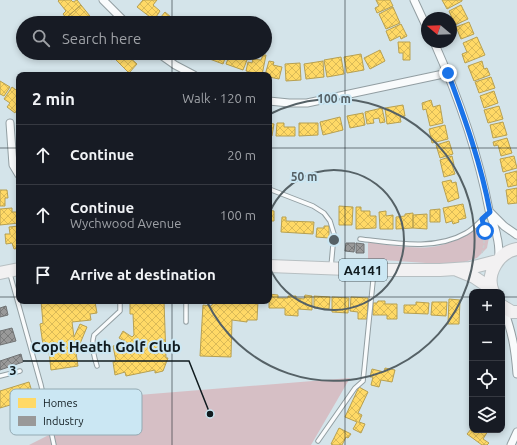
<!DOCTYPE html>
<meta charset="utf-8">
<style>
body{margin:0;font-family:Ubuntu,sans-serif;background:#242831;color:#f1f3f6}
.controls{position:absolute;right:12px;bottom:12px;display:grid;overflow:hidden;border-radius:8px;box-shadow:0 2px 6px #0003}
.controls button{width:36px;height:36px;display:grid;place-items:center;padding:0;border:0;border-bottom:1px solid #363941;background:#171b24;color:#f1f3f6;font:20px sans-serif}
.compass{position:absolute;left:421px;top:12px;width:36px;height:36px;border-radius:50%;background:#171b24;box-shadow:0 2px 6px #0003;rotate:289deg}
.stop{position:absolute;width:12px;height:12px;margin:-9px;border:3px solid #1a73e8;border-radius:50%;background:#fff}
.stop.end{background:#1a73e8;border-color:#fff;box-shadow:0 1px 4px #0008}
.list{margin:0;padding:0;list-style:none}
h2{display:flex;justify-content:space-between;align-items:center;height:52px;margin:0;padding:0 16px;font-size:17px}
h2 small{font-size:13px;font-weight:400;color:#9ea1a6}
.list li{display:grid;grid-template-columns:26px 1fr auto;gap:12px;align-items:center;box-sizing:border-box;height:60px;padding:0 16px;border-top:1px solid #363941}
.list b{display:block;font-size:15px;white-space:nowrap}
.list p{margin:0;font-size:13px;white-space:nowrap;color:#9ea1a6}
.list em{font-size:13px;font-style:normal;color:#9ea1a6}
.icon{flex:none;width:22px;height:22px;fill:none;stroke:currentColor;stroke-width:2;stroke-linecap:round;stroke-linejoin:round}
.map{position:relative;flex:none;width:517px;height:445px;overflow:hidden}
.search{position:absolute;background:#171b24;box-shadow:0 2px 6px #0003;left:16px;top:16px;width:256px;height:44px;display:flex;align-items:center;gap:10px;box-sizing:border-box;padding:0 14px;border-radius:22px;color:#9ea1a6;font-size:15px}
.panel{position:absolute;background:#171b24;box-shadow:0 2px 6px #0003;left:16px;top:72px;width:256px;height:232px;border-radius:8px}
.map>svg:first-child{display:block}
</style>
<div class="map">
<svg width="517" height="445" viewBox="0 0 517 445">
<defs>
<pattern id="homes-cross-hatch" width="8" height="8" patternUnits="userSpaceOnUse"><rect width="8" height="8" fill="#ffd966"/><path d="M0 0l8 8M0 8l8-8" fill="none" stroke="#daba58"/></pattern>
<pattern id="industry-cross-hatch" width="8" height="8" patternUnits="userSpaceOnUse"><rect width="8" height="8" fill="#999"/><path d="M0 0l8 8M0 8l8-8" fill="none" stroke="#7b7c7c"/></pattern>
</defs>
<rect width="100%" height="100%" fill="#d4e4ea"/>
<!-- green -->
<path fill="#d6bfc5" d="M482 225H489L490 232 487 248 477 258 455 265 368 259V242C389 245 410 249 431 247 449 245 467 235 482 225Z
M350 378 311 445H29L126 396Z"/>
<!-- homes -->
<path fill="url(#homes-cross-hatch)" stroke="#b7a051" d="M59 0H71L73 2 77 0 81 5 66 18 63 14 66 11 58 1Z
M143 0H157L153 5 160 11 154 20 137 7Z
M376 0H390L393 6 377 13 375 8 379 6Z
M442 0H462V1L447 9Z
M81 5 94 21 91 23H70L66 18Z
M461 5 468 19 455 25 449 11Z
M393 7 400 23 386 29 379 14Z
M165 12 178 23H156Z
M469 22 474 34 461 39 456 27Z
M401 24 407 36 401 39 400 36 390 41 386 31Z
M477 37 485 55 465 63 462 54 467 52 463 43Z
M398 42H410V60H403V53H399Z
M380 50 385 61 370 69 364 58Z
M98 53H119L111 60 106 54 102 58Z
M123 53H125L137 64 129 73 116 60Z
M209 53H227L223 64 207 58Z
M230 54 247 60 243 70 226 64Z
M361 54 364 70 347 73 344 57Z
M263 55H266L262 75 246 71 248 62 252 63 253 59 261 60Z
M341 57 344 74 327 77 324 60Z
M269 61 274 62 273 65 282 67 279 79 269 77V75H265Z
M323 61 324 77 306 79 304 64Z
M482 61 484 69 487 68 490 75 474 81 468 66Z
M300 63 301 80 286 81 285 64Z
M491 77 495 88 479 93 475 82Z
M0 81 10 87 4 96 0 94Z
M12 87 19 92V106L15 113 7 107 10 103 4 99Z
M494 91 498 103 484 108 480 96Z
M431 100 433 107 440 105 443 123 430 126 426 109 423 110 422 103Z
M403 105 405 116 400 117 401 122 387 124 385 108Z
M499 106 503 119 488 123 484 110Z
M382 108 385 122 380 123 379 118 373 119 374 123 367 124 365 112Z
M363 113 365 125 350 128 347 116Z
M340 117 343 130 323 135 320 122Z
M503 122 507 135 493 138 490 125Z
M269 123 274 124 272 136 269 135Z
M277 123H284V127H295V136H276Z
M299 123H318V135L299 136Z
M445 125 448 139 432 143 429 129Z
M507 138 512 153 501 156 498 145 494 146 493 142Z
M449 141 453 154 440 158 436 145Z
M452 156 454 165H452L455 174 444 177 440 160Z
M514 156 517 168 503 172 500 159Z
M517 171V185L508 187 505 174Z
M451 180 452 183 456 182 459 198 448 202 442 182Z
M517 188V203L508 204 506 190Z
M0 190H7L8 198H5V206H0Z
M463 204 466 218 458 220 459 222 453 224 452 221 446 223 443 208Z
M339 206 353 207 352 225H339Z
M356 207H361V211H370V216H376V228L356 229Z
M12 208V212H18L19 223 0 225V209Z
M440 209V222H430V210Z
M269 210 274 211V221H269Z
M386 211V216L393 215V229H380L379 212Z
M413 213V228L396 229V217L405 216V214Z
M427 214V229L413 228V215Z
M282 217H286V221L314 222 313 234 281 232Z
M19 226V248L14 249 12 243 6 244 5 234H10L9 227Z
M324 226H329V238L316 237 317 228H324Z
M269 294 278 295V298H288V296H296V298L304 299 305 295 312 296V310L298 309V316L285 315V308H269Z
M314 296 330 297 329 309 314 308Z
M332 297 349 298 348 313 332 312Z
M351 297 368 298 367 319H358V312L350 311Z
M449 299 460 300 459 324H448Z
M41 301H88L89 303 95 302 97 313 90 314 91 320 72 322 74 337 80 324 87 327 79 346H75L78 366 51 370 49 352H44L40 324 43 323Z
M130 301H164L166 358H168L163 371 155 373V370L126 376 125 372 115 375 113 362 116 361 113 346 128 343 119 338 123 331 132 337 134 335 133 314H130Z
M215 301H258L257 320H247V322L232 320 231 357 200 356 203 305 211 306Z
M378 301H385V304H397V319H387V315H373V303H377Z
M416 302 429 303 428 314 404 313V305H416Z
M432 302H447L446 316 431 315Z
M385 368 395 370 392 382 381 380 379 387 371 385 373 377H370L372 369 384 372Z
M29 382 34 398 0 408V391Z
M359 387 368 392 358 413 362 415 359 422 365 424 361 433 353 429 357 422 345 417Z
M339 428 351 434 348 438 346 437 342 445H333L331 444Z
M472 428V430H487L488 431 483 439 489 443 487 445H482L467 434Z"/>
<!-- industry -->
<path fill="url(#industry-cross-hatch)" stroke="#707374" d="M346 243H355L354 252 345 251Z
M356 243 364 244V253H356Z
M6 306 8 315 0 317V308Z
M12 328 16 341 0 345V331Z
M21 354 23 362 0 370V361Z"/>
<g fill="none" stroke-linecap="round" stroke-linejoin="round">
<defs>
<path id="lane" d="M269 189 313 206 324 213 330 221 334 234 331 267
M360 239C395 243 435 251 466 233 475 228 482 219 490 212
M10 274 41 385 54 445
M186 322V301
M97 366C94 357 91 345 94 335L120 311V301
M0 376 20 371
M318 441 355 388 363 381 374 271"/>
<path id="street" d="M103 0 126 23
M414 0 427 28
M434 42C458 96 478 152 489 210 491 219 496 228 497 237 499 244 499 251 499 258
M158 53 175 65 194 75
M269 101 289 103H307L448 73
M10 123 13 165 19 175
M490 212 504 226 517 235
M503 307C512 332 515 347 517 374
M511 445 517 432"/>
<path id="primary" d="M269 266 374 270H440L470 268 497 261
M457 270 474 277 492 289
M0 273 19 269
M493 292C485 274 499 252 517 249
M502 306 512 312H517"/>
</defs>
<!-- lane casing -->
<use href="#lane" stroke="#929ea2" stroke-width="5.5"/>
<!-- street casing -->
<use href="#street" stroke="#929ea2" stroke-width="9"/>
<!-- primary casing -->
<use href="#primary" stroke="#b7bfc2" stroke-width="14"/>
<!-- path -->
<path stroke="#c8cdcf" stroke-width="1.5" stroke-dasharray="3 2" stroke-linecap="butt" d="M482 253 484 245V227"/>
<!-- lane -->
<use href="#lane" stroke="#f9fbfc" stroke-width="3.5"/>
<!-- street -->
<use href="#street" stroke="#f9fbfc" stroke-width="7"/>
<!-- primary -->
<use href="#primary" stroke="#f2f1f2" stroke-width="12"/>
</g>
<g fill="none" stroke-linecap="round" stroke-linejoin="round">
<!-- route -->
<path stroke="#1a73e8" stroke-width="5" d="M448 73C465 119 481 164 490 212L482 219 485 231"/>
</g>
<!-- grid -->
<path fill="none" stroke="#101b1f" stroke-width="1" stroke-opacity="0.55" d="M172 0V23M345 0V445M172 53V75M0 148H19M269 148H517M0 297H19M269 297H472M502 297H517M172 301V445"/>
<!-- distance rings -->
<g fill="none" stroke="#556166" stroke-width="2">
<path d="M269 214A70 70 0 1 1 269 266"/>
<path d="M270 114A141 141 0 1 1 207 302"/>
</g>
<g text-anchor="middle" stroke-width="4" stroke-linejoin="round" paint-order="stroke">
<!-- shield labels -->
<rect fill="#cbe7f3" stroke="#48585f" stroke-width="1" x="339" y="259" width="48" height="22" rx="3"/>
<g font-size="13" font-weight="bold" fill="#101b1f">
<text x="363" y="275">A4141</text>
</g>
</g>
<!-- legend -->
<rect x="10" y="389" width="132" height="46" rx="6" fill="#cbe7f3" stroke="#93aab3" stroke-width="1"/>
<rect x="18" y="398" width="18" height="10" fill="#ffd966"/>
<rect x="18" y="416" width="18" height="10" fill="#999"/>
<g font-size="11" fill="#101b1f">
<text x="43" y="407">Homes</text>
<text x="43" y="425">Industry</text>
</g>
<g font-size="13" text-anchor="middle" font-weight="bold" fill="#101b1f" stroke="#cbe7f3" stroke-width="4" stroke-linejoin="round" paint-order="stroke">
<text x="13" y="375">3</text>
</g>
<circle cx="334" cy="240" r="6" fill="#556166" stroke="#cbe7f3" stroke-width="2"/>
<g font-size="12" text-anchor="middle" font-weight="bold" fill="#556166" stroke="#cbe7f3" stroke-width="4" stroke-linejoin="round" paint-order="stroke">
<text x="334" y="103">100 m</text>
<text x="304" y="181">50 m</text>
</g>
<!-- callouts -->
<path fill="none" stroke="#101b1f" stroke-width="1.5" d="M210 414L189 361H23"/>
<circle fill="#101b1f" stroke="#cbe7f3" stroke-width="1.5" cx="210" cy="414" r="4"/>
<g font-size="15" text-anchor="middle" font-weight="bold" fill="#101b1f" stroke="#cbe7f3" stroke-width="4" stroke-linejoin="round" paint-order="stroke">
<text x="106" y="352">Copt Heath Golf Club</text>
</g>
</svg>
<div class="controls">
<button>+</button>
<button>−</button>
<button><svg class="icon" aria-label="locate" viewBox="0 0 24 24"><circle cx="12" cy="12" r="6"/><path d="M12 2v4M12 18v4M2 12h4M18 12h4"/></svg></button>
<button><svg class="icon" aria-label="layers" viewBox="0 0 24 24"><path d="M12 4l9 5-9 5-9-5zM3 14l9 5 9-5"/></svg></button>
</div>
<svg class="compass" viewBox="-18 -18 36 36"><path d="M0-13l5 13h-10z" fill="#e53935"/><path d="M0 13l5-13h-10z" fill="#9ea1a6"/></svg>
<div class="stop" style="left:485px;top:231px"></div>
<div class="stop end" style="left:448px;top:73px"></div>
<div class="search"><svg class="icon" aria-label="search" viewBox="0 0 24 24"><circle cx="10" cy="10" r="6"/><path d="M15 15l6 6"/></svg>Search here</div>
<section class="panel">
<h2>2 min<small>Walk · 120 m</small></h2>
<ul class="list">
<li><svg class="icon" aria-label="ahead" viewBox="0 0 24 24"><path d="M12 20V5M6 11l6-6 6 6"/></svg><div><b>Continue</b></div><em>20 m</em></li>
<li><svg class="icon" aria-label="ahead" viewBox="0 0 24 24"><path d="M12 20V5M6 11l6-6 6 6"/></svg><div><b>Continue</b><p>Wychwood Avenue</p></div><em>100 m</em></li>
<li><svg class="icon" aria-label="arrive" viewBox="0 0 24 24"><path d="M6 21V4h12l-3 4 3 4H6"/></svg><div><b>Arrive at destination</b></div></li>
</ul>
</section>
</div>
